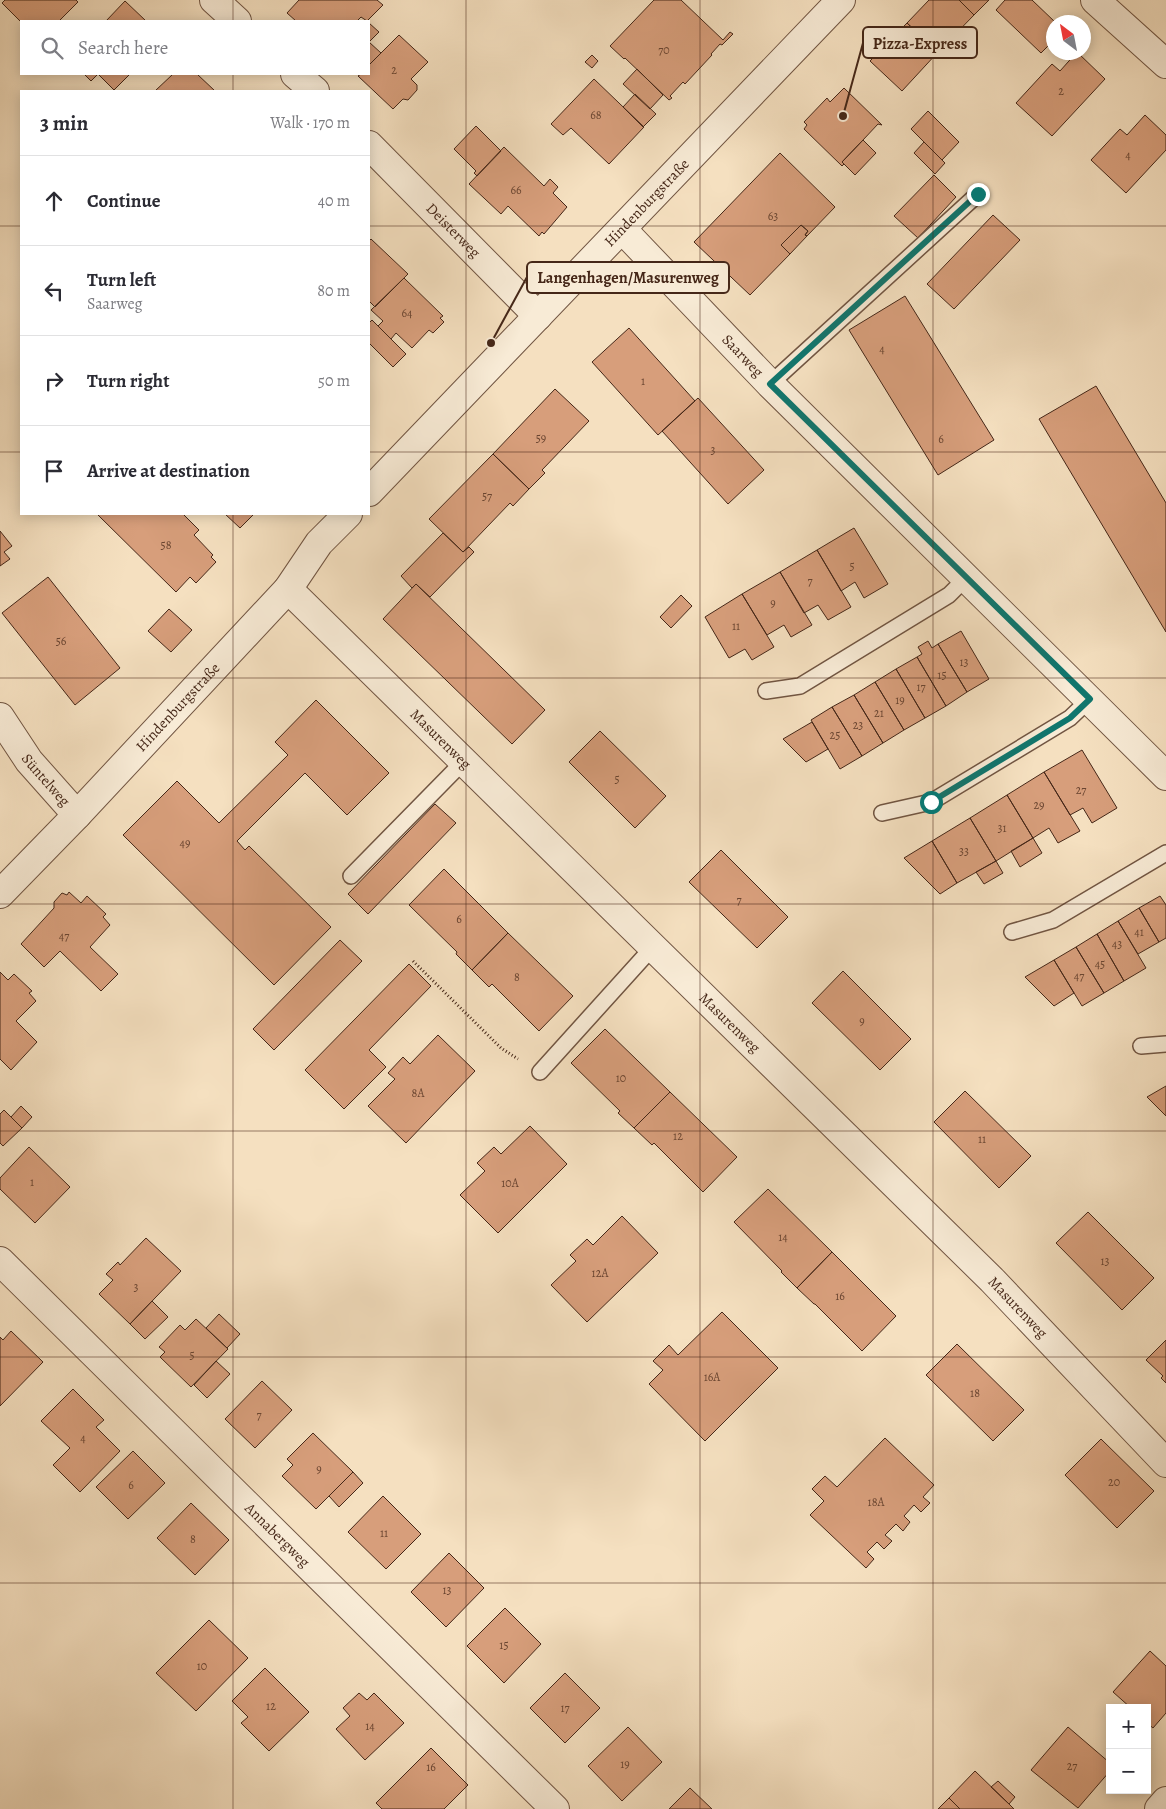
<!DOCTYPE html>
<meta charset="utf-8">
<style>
body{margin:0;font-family:Alegreya,serif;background:#f7f7f7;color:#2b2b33}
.controls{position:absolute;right:15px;bottom:15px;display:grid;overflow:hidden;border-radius:0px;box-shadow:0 2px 12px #0003}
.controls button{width:45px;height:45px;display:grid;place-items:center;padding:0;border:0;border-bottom:1px solid #e1e1e2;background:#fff;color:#2b2b33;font:25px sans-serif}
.compass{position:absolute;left:1046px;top:15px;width:45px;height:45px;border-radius:50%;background:#fff;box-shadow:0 2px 12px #0003;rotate:328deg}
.stop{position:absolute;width:15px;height:15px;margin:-11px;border:4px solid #0f766e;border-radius:50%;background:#fff}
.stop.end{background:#0f766e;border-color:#fff;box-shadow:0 1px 5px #0008}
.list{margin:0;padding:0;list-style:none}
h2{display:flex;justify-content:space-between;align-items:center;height:65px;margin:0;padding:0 20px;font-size:21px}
h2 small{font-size:16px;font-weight:400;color:#7c7c81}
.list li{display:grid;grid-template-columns:32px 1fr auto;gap:15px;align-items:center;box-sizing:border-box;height:90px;padding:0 20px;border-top:1px solid #e1e1e2}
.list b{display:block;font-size:19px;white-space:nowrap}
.list p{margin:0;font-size:16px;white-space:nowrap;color:#7c7c81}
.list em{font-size:16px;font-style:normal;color:#7c7c81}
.icon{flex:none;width:28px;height:28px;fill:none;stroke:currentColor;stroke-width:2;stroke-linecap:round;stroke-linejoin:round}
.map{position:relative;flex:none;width:1166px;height:1809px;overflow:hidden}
.search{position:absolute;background:#fff;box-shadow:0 2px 12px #0003;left:20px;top:20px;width:350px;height:55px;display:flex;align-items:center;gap:12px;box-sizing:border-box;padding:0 18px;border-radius:0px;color:#7c7c81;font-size:19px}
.panel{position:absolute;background:#fff;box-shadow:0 2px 12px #0003;left:20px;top:90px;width:350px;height:425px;border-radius:0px}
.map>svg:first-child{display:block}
</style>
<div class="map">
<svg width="1166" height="1809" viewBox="0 0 1166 1809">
<rect width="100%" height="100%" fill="#f5e0c0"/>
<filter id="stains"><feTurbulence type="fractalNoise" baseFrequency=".004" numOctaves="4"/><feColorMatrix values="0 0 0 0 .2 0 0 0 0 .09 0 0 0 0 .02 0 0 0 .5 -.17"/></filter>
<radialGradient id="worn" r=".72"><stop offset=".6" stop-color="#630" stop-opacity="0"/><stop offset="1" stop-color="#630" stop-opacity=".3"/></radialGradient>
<!-- building -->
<path fill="#d79e7b" stroke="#452718" d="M5 0H76L78 2 59 21 21 22 2 3Z
M299 0H377L383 5 367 21 361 17 357 21H296L287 13Z
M654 0H681L723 40 730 32 733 34 722 45 720 44 711 54 712 55 685 84 683 82 670 96 672 98 669 100 625 58 624 59 610 46Z
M929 0H959L974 15 938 52 907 23Z
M959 0H989L974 15Z
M1005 0H1032L1055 22H1054V40L1041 53 996 10Z
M125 1 146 21H106Z
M369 23 379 32 369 42Z
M907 23 938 52 902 91 870 61Z
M399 35 428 62 411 79 417 85V90L408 100 403 99 393 109 358 76 361 74H369V65Z
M369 42 381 53 369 65Z
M1077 52 1105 79 1052 136 1016 103 1052 64 1060 71Z
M592 55 598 61 592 68 585 62Z
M637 69 663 95 650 109 623 84Z
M84 74H130L114 90 98 74 91 81Z
M173 74H197L215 91H155Z
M594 79 644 127 609 164 571 128 563 135 551 124Z
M844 88 882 125 878 124 863 140 842 162 844 164 842 166 804 129 807 125 804 122 827 98 830 102Z
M635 94 656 114 643 127 623 107Z
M928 111 959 142 942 160 911 129Z
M1145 115 1166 135V150L1126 193 1091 160 1120 129 1127 135Z
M476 126 501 151 477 176 474 173 476 171 454 149Z
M863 140 876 153 855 175 842 162Z
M924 142 945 163 935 174 914 153Z
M504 147 544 186 550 179 558 187 553 193 567 207 544 234 542 232 539 236 508 206 501 214 469 184Z
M780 153 835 207 807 236 805 235 808 231 801 225 781 245 790 254 750 295 694 242Z
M934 175 956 197 918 238 894 216Z
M993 215 1020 240 954 309 927 284Z
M801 225 808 231 805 235 807 236 790 254 781 245Z
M371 239 408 274 375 307 369 301V241Z
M404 278 443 316 440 318 444 322 433 333 429 330 412 348 396 333 391 339 378 326 383 321 371 310Z
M905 296 994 440 938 475 849 330Z
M372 320 406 354 393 367 369 343V323Z
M629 328 695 401 658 435 592 362Z
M1096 386 1166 503V632L1039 419Z
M555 389 589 421 542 470 545 473 529 489 493 454Z
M698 398 764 470 728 504 662 431Z
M493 454 529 489 513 506 510 503 463 552 429 519Z
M97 514H183L199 530 194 535 213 555 211 557 216 562 196 583 190 577 176 592Z
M225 514H254L240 528Z
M854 528 888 584 864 598 855 582 841 591 817 550Z
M0 531 12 546 4 552 10 559 0 566Z
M443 533 463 552 469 547 474 552 430 597 416 584 412 588 401 576Z
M817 550 851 607 828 620 818 605 804 613 780 572Z
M780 572 812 625 791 637 784 625 767 635 742 594Z
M48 577 120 668 75 705 2 613Z
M416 584 545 710 512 744 383 619Z
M742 594 774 647 752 660 745 649 729 658 705 617Z
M681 595 692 606 671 628 660 617Z
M169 609 192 630 171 652 148 631Z
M961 631 989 679 967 692 938 644Z
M928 641 932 648 938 644 967 692 946 706 917 657 922 654 918 647Z
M917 657 946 706 925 718 896 669Z
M896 669 925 718 904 730 875 682Z
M875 682 904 730 883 743 854 695Z
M854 695 883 743 862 756 832 707Z
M316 700 389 773 347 815 305 773 237 841 245 850 249 846 331 927 274 985 123 835 177 781 219 823 288 755 275 742Z
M832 707 862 756 840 769 811 720Z
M812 722 828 749 806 762 783 739Z
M600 731 666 796 635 828 569 762Z
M1082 750 1117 808 1092 823 1083 808 1070 815 1044 772Z
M1044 772 1080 831 1058 843 1049 828 1033 838 1007 795Z
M1007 795 1033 838 996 861 970 818Z
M435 804 456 823 368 914 348 894Z
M970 818 996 861 957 883 932 841Z
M1033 838 1042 853 1020 867 1011 851Z
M932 841 957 883 940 894 904 858Z
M721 850 788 917 757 948 689 882Z
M996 861 1003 873 984 884 976 872Z
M444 869 508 933 472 970 456 954 457 952 409 905Z
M69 892 81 903 87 896 106 914 103 917 110 925 90 947 118 974 101 991 60 951 44 967 21 944 54 908V902L62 893 67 895Z
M1160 896 1166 905V938L1159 942 1139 908Z
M1139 908 1159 942 1138 954 1118 921Z
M1118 921 1146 968 1124 981 1097 934Z
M508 933 573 996 539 1031 492 984 489 987 472 970Z
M1097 934 1124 981 1104 993 1076 947Z
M340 940 362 961 274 1050 253 1029Z
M1076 947 1104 993 1082 1006 1054 960Z
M1054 960 1074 993 1054 1006 1025 977Z
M409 964 431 986 369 1050 386 1067 344 1109 305 1070Z
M843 971 911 1039 880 1070 812 1003Z
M0 972 8 980 14 974 32 991 29 993 36 1001 16 1021 37 1042 11 1070 0 1059Z
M605 1029 670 1092 634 1128 618 1113 620 1111 571 1063Z
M438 1035 475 1071 406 1143 368 1106 395 1079 388 1073 403 1057 410 1064Z
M1166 1086V1116L1147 1097Z
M965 1091 1031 1156 999 1188 934 1122Z
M670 1092 737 1157 703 1192 654 1143 652 1145 634 1128Z
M21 1106 32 1117 22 1128 11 1117Z
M4 1110 22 1128 3 1146 0 1143V1114Z
M530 1126 567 1164 498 1233 460 1195 485 1171 477 1163 494 1147 501 1154Z
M29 1147 70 1187 35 1223 0 1189V1178Z
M768 1189 832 1252 797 1288 781 1272 782 1271 734 1222Z
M1088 1212 1154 1278 1122 1310 1056 1243Z
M622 1216 658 1253 587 1322 551 1285 576 1261 570 1255 587 1239 593 1245Z
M146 1238 181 1271 130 1324 99 1294 113 1280 106 1274 118 1262 120 1265Z
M832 1252 896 1316 862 1351 815 1304H814L797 1288Z
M152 1301 168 1317 145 1339 130 1324Z
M722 1312 778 1368 705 1441 649 1384 663 1370 653 1361 669 1345 678 1355Z
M219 1314 240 1334 227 1348 206 1328Z
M196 1319 228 1349 191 1387 160 1357 165 1352 159 1347 180 1325 185 1330Z
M11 1331 43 1362 0 1406V1337L3 1340Z
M1166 1340V1383L1161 1378 1163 1376 1146 1360Z
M957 1344 1024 1410 993 1441 926 1375Z
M216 1361 230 1374 207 1398 194 1385Z
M262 1381 292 1410 255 1448 225 1419Z
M73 1389 104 1420 96 1427 120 1451 80 1492 53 1465 70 1448 41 1421Z
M313 1433 353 1472 316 1509 282 1476 293 1465 287 1459Z
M885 1438 934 1485 923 1497 930 1503 921 1512 914 1505 904 1516 910 1522 903 1531 896 1524 885 1535 892 1541 884 1549 877 1542 867 1552 874 1559 866 1568 810 1515 824 1501 812 1489 825 1476 837 1487Z
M1101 1439 1154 1491 1117 1528 1065 1475Z
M133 1451 165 1483 128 1519 96 1487Z
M353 1472 363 1483 339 1507 329 1496Z
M383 1496 421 1534 386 1569 348 1532Z
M191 1503 229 1540 195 1575 157 1538Z
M449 1553 484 1588 446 1627 411 1592Z
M505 1608 541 1644 504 1683 467 1646Z
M209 1620 248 1658 196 1711 156 1673Z
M1150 1651 1166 1666V1713L1153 1728 1147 1723V1708H1131L1113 1692Z
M265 1668 309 1712 269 1751 241 1723 248 1717 232 1701Z
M565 1673 600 1708 565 1743 530 1708Z
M359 1693 367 1700 374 1693 404 1723 365 1760 336 1729 350 1716 343 1708Z
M628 1727 662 1762 622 1801 588 1766Z
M1068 1727 1110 1763V1771L1078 1808 1031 1770Z
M431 1748 468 1785 444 1809H382L376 1803Z
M975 1771 1009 1804 1014 1809H960L949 1798Z
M998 1781 1015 1797 1009 1804 991 1787Z
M690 1788 712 1809H669Z
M949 1798 960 1809H938Z"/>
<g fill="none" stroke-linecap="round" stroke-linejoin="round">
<defs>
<path id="service" d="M770 384 978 194
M766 691 800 686 949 595 966 578
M882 813 931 802 1070 718 1090 699
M351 876 463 762
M1012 932 1053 920 1166 853
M1141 1046 1166 1044
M540 1072 652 948"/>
<g id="minor">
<path d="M214 0 237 21"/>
<path d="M1095 0 1166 64"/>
<path d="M295 74 315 91"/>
<path id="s1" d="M369 145 538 316"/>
<path id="s2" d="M622 229 770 384 1166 776"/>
<path id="s3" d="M369 492 841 0"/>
<path id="s4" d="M288 589 992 1280 1166 1463"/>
<path id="s5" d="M0 717 29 761 77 815"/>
<path id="s6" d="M0 894 77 815 288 589 319 543 348 514"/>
<path id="s7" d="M0 1261 555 1809"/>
<path d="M1159 1809 1166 1801"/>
</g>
</defs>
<!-- service casing -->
<use href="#service" stroke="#715542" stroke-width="18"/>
<!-- minor casing -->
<use href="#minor" stroke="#715542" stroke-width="30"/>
<!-- path -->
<path stroke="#452718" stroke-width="3" stroke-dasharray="1 2.5" stroke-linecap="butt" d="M413 961 501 1048 518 1059"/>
<!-- service -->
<use href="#service" stroke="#f8ebd6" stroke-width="15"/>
<!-- minor -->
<use href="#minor" stroke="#f8ebd6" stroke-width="28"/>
</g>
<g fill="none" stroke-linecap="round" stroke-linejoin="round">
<!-- route -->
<path stroke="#0f766e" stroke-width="6" d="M931 802 1070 718 1090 699 770 384 978 194"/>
</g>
<!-- grid -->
<path fill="none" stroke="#452718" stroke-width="1" stroke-opacity="0.55" d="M233 0V21M466 0V1809M700 0V1809M933 0V1809M233 74V91M0 226H21M369 226H1166M0 452H21M369 452H1166M233 514V1809M0 678H1166M0 904H1166M0 1131H1166M0 1357H1166M0 1583H1166"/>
<g text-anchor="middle" stroke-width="5" stroke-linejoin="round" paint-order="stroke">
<!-- number labels -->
<g font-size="12" fill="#6a4531">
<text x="664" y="54">70</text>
<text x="394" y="74">2</text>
<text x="1061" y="95">2</text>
<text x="596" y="119">68</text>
<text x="1128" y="159">4</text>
<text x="516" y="194">66</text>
<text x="773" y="220">63</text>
<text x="407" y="317">64</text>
<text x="882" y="353">4</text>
<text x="643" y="385">1</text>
<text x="541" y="442">59</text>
<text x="941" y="443">6</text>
<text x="713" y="454">3</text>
<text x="487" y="500">57</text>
<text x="166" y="549">58</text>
<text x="852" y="570">5</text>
<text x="810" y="585">7</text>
<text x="773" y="607">9</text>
<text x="736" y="630">11</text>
<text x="61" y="645">56</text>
<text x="964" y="666">13</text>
<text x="942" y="679">15</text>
<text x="921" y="691">17</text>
<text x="900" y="704">19</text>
<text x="879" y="717">21</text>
<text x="858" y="729">23</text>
<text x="835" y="739">25</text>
<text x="617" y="783">5</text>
<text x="1081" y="794">27</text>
<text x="1039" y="809">29</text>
<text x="1002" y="832">31</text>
<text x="185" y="847">49</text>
<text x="964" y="855">33</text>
<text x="739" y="904">7</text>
<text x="459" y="923">6</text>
<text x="1139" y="936">41</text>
<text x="64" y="940">47</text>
<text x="1117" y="948">43</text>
<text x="1100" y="968">45</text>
<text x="1079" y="980">47</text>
<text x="517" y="981">8</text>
<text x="862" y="1025">9</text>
<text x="621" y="1082">10</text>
<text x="418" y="1097">8A</text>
<text x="678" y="1140">12</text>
<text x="982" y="1143">11</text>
<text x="32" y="1186">1</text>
<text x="510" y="1187">10A</text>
<text x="783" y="1241">14</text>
<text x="1105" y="1265">13</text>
<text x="600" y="1277">12A</text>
<text x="136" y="1291">3</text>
<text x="840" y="1300">16</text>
<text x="192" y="1359">5</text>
<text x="712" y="1381">16A</text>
<text x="975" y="1397">18</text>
<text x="259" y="1419">7</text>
<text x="83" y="1442">4</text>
<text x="319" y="1473">9</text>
<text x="1114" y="1486">20</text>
<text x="131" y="1489">6</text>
<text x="876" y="1506">18A</text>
<text x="384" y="1537">11</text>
<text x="193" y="1543">8</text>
<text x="447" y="1594">13</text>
<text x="504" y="1649">15</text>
<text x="202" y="1670">10</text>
<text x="271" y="1710">12</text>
<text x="565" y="1712">17</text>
<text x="370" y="1730">14</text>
<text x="625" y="1768">19</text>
<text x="1072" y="1770">27</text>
<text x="431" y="1771">16</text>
</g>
<!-- street labels -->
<g font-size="15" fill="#452718" stroke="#f8ebd6">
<text dy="5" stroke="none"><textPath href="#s3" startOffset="401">Hindenburgstraße</textPath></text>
<text dy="5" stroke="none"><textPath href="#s1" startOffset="120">Deisterweg</textPath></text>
<text dy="5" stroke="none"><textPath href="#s2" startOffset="175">Saarweg</textPath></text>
<text dy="5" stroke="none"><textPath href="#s6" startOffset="258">Hindenburgstraße</textPath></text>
<text dy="5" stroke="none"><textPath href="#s4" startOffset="214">Masurenweg</textPath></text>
<text dy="5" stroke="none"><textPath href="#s5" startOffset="78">Süntelweg</textPath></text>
<text dy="5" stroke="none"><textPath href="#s4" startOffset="619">Masurenweg</textPath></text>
<text dy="5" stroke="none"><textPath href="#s4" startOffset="1024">Masurenweg</textPath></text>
<text dy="5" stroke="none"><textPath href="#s7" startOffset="390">Annabergweg</textPath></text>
</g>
</g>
<!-- callouts -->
<path fill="none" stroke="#452718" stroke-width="2" d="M843 116L863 43M491 343L527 277"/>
<g fill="#452718" stroke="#f8ebd6" stroke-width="2">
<circle cx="843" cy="116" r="5"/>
<circle cx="491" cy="343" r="5"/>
</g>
<g fill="#f8ebd6" stroke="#452718" stroke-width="2">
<rect x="863" y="27" width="114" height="31" rx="5"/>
<rect x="527" y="262" width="202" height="31" rx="5"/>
</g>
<g font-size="16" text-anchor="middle" font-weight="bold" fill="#452718">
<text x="920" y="49">Pizza-Express</text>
<text x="628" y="283">Langenhagen/Masurenweg</text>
</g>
<rect width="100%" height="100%" filter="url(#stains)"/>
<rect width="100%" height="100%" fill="url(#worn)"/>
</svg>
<div class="controls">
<button>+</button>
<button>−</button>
</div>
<svg class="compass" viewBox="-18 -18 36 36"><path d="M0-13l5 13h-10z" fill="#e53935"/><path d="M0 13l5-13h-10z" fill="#7c7c81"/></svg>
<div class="stop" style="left:931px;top:802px"></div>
<div class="stop end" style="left:978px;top:194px"></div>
<div class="search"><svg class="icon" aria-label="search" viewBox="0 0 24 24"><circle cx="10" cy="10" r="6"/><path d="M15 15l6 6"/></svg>Search here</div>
<section class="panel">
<h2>3 min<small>Walk · 170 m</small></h2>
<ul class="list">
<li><svg class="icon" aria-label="ahead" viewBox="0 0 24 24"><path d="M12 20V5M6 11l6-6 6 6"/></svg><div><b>Continue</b></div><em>40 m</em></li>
<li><svg class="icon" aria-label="left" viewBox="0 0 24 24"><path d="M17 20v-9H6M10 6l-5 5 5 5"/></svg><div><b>Turn left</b><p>Saarweg</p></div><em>80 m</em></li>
<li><svg class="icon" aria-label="right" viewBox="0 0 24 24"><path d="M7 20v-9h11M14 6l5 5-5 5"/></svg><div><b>Turn right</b></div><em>50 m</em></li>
<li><svg class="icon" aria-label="arrive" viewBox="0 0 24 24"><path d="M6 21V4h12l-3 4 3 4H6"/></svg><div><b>Arrive at destination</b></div></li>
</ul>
</section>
</div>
